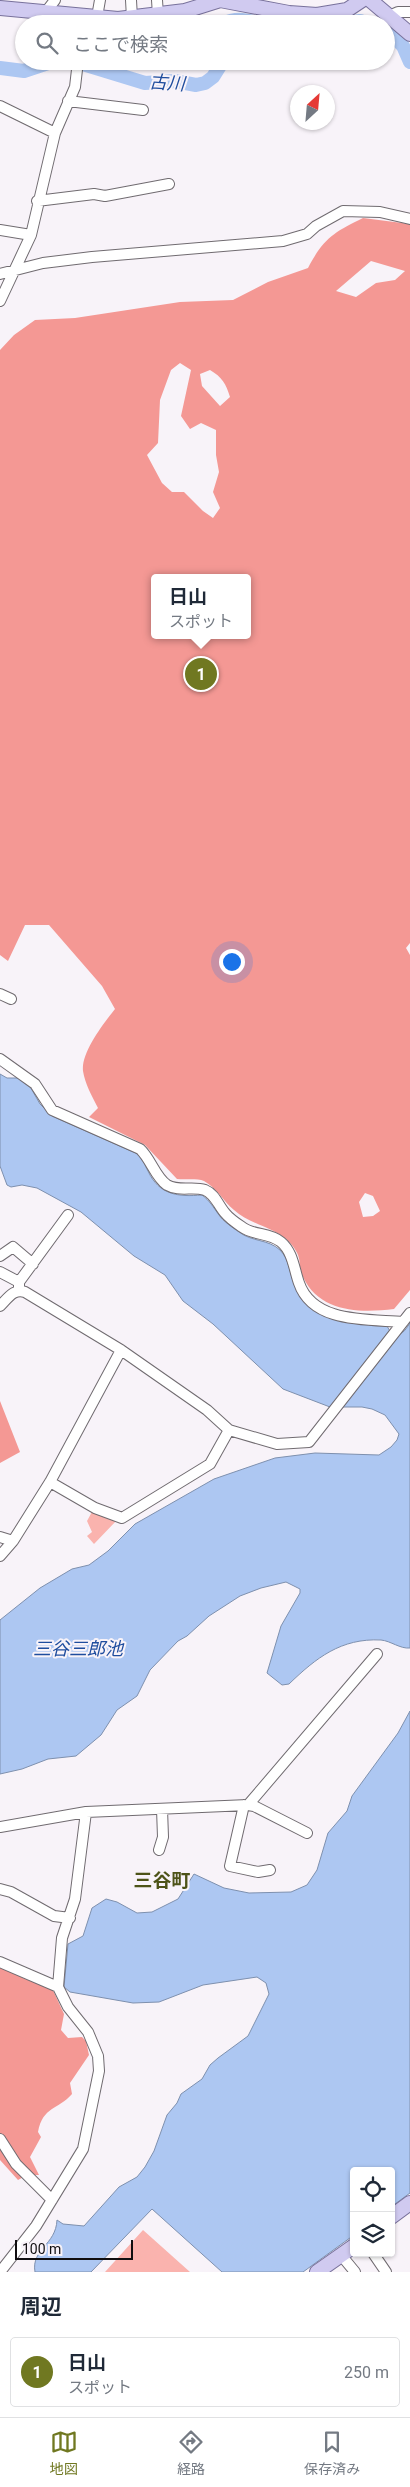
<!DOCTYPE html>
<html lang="ja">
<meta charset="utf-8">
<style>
body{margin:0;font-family:Roboto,"Noto Sans JP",sans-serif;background:#f2f2f3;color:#1f2937}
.controls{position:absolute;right:15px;bottom:15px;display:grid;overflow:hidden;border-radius:5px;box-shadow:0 1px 4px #0004}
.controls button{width:45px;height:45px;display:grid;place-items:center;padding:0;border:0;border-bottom:1px solid #e0e1e3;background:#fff;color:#1f2937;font:25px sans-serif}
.compass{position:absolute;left:290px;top:85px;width:45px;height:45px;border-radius:50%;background:#fff;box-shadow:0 1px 4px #0004;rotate:26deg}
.scale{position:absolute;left:15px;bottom:12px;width:118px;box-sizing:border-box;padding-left:5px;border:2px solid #100e10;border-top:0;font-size:14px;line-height:18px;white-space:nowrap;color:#100e10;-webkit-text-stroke:4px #f8f3f9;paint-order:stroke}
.you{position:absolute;left:231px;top:961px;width:18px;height:18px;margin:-12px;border:4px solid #fff;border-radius:50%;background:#1a73e8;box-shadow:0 0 0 8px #1a73e833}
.badge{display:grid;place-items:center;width:32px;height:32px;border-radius:50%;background:#707821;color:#fff;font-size:16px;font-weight:700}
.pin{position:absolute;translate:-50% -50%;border:2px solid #fff;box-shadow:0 1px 5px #0006}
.popup{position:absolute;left:151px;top:574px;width:100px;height:65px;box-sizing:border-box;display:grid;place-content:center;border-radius:5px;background:#fff;filter:drop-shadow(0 1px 4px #0005);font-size:16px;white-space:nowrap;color:#747a83}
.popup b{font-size:19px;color:#1f2937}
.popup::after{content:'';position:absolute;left:50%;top:100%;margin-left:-10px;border:10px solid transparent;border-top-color:#fff}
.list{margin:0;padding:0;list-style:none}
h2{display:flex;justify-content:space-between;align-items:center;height:65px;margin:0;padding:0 20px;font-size:21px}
h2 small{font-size:16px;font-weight:400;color:#747a83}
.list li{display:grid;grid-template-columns:32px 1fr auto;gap:15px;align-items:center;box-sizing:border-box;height:70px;margin:0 10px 10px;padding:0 10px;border:1px solid #e0e1e3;border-radius:5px}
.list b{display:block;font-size:19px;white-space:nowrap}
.list p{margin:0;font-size:16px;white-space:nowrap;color:#747a83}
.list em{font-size:16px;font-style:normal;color:#747a83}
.icon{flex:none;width:28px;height:28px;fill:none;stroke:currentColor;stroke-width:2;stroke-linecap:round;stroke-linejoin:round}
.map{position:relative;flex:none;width:410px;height:2272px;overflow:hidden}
.search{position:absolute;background:#fff;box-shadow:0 1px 4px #0004;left:15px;right:15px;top:15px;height:55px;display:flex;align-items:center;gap:12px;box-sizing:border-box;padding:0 18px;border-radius:28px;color:#747a83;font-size:19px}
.sheet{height:145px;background:#fff}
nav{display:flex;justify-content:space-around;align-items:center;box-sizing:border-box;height:70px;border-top:1px solid #e0e1e3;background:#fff;font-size:14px;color:#747a83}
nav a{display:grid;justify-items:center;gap:2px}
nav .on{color:#707821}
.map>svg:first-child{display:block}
</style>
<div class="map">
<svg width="410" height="2272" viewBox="0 0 410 2272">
<rect width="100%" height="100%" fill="#f8f3f9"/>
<!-- green -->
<path fill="#fab3ae" d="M93 1510 117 1520 94 1544 87 1536 92 1532 87 1521Z
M143 2230 190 2272H105Z"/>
<!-- forest -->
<path fill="#f49894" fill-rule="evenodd" d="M363 218 410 224V943L406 948 410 955V1290L394 1309C361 1313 320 1313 303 1277 297 1265 304 1258 290 1243 276 1227 250 1225 234 1210 223 1201 217 1188 204 1181 197 1178 185 1180 177 1179L145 1145 89 1117 98 1108C92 1096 85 1084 83 1071 81 1052 104 1023 115 1009L102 986 49 925H25L8 961 0 955V350L14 335 35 320 75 318 180 302 233 300 268 282 308 268C323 239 334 232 363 218ZM371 261 405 271 395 280 376 283 356 297 336 291ZM180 363 191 370 181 416 190 429 201 423 216 430V455L219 472 213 492 220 508 213 518 203 511 184 492H172L162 483 147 455 158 443 160 400 171 370ZM210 370C222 377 226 384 230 397L220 406 202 386 200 374ZM155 578H247V635H155ZM365 1193 373 1196 380 1211 373 1216 363 1217 359 1202Z
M0 1401 20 1452 0 1463Z
M0 1966 25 1979 52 1988 64 2014 61 2030 68 2038 82 2037 86 2041 89 2055 70 2083 72 2094C58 2110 43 2106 38 2132L41 2137 30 2157 39 2175H27L18 2180 0 2160Z"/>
<!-- water -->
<path fill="#adc7f2" stroke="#7e90ae" d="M0 1074 7 1078H20L28 1083 40 1104 52 1116 138 1154C144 1160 144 1164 148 1171 159 1195 178 1197 202 1195 210 1201 213 1207 219 1215 223 1221 233 1228 239 1232 252 1242 268 1239 280 1250 290 1260 289 1274 295 1285 312 1323 352 1322 387 1326L391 1333C402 1336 404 1332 410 1323V1648C400 1649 391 1641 381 1640 341 1638 316 1658 289 1684L282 1685 267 1673 281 1626 300 1593V1589L286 1582 261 1588 240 1596 209 1616 187 1636 178 1641 150 1670 137 1696 117 1710 101 1735 76 1756 48 1759 22 1769 0 1774V1620L40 1588 72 1569 89 1565 108 1551 135 1524 214 1479 275 1458 315 1453 379 1455 391 1447 397 1440 399 1434 385 1415 372 1409 362 1407H330L283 1389 213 1324 183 1301 165 1275 134 1256 81 1212 37 1188 22 1185 11 1187 7 1185 0 1166Z
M410 1711V2193L391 2207V2171H354V2235L303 2272H222L152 2209 91 2272H35C31 2249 56 2245 57 2220L63 2224 84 2226 119 2187 137 2177 145 2167 154 2151 167 2115 177 2103 181 2094 202 2079 210 2065 218 2058 248 2036 269 1994 266 1983 257 1977 203 1985 159 2002 133 2003 70 1992 64 1987 68 1944 83 1936 92 1908 106 1899 117 1902 137 1913 152 1912 178 1899 194 1874 224 1888 249 1893 291 1892 307 1885 317 1870 328 1833 347 1811 352 1796 398 1733Z"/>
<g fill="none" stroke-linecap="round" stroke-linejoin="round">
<!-- river -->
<path stroke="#adc7f2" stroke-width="14" d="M223 24C236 17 248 20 261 24
M344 24 360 21 369 24
M386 30 403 46 410 62
M73 61 145 83 175 81 196 85 205 83 213 77 223 61
M0 68 24 71 54 61"/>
<defs>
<path id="minor" d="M131 0 132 18
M157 0 158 15 166 24
M45 13 55 0
M389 16 398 12H410
M97 17 100 0
M68 101 143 110
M0 106 55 133
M37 201 94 194 105 196 169 184
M0 230 31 235
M0 274 43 263 92 257 283 241 307 234 316 226 343 211 380 212 410 219
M0 301 31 235 55 133 75 87 78 61
M0 994 11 999
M0 1059 35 1084 52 1110 140 1149C151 1159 155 1177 167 1185 179 1192 193 1186 205 1190 215 1194 218 1205 225 1213 229 1218 236 1223 242 1227 254 1236 269 1232 281 1242 293 1252 294 1269 299 1283 313 1324 369 1319 403 1322
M0 1256 13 1247 33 1264
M0 1272 19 1282
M19 1289V1282L68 1215
M0 1306C8 1298 14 1288 25 1292L121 1350 207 1410 229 1430 277 1444 309 1442 410 1313
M50 1482 95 1508 122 1518 210 1464 229 1430
M0 1537 13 1541 50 1482 121 1350
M0 1556 13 1541
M244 1805 230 1866 258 1872 270 1870
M248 1805 254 1806 307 1833
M86 1812 248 1805 377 1654
M0 1827 86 1812 75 1899 62 1938 58 1987 68 2007 88 2032 98 2056 99 2071 83 2149 36 2226 0 2272
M159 1850 163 1837 162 1809
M0 1889 11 1892 54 1916 70 1918
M0 1962 58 1987
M0 2139 16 2164 52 2200
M373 2253 386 2272
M341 2255 355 2272"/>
<path id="major" d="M370 0 410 34
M0 8 118 19 185 11 220 0 289 13 317 15 347 10 362 0
M391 2217 410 2203
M317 2272 354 2246"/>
</defs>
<!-- minor casing -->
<use href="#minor" stroke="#706b70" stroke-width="12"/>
<!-- major casing -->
<use href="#major" stroke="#78719b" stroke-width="16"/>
<!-- minor -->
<use href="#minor" stroke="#fff" stroke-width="10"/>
<!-- major -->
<use href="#major" stroke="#d0caf0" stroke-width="14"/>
</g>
<g text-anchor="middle" stroke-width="4" stroke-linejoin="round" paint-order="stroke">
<!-- water labels -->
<g font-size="18" font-style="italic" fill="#1f4d9e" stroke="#f8f3f9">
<text transform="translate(167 83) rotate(4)" y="6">古川</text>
<text x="78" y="1655">三谷三郎池</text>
</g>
<!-- quarter labels -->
<g font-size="19" font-weight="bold" fill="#4d5318" stroke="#f8f3f9">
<text x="162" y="1887">三谷町</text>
</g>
</g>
</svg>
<div class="controls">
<button><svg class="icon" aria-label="locate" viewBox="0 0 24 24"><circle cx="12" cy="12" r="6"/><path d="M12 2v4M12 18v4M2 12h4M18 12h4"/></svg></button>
<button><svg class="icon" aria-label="layers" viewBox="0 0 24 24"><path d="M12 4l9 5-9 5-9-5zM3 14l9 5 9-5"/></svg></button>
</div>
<svg class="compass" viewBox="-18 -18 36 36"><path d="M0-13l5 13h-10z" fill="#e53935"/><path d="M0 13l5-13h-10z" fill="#747a83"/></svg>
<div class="scale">100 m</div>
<div class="you"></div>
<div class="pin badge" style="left:201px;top:674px">1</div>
<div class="popup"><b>日山</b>スポット</div>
<div class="search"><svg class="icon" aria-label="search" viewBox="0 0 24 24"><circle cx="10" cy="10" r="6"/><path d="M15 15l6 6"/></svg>ここで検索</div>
</div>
<section class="sheet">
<h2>周辺<small></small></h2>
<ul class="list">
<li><span class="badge">1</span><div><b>日山</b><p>スポット</p></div><em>250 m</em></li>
</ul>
</section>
<nav>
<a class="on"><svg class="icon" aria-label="map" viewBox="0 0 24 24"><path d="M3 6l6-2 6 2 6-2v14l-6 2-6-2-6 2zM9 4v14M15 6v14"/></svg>地図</a>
<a><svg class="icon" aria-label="directions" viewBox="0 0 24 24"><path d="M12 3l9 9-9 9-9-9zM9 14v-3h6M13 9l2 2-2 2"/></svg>経路</a>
<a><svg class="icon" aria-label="saved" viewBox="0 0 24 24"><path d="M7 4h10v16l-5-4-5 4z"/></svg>保存済み</a>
</nav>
